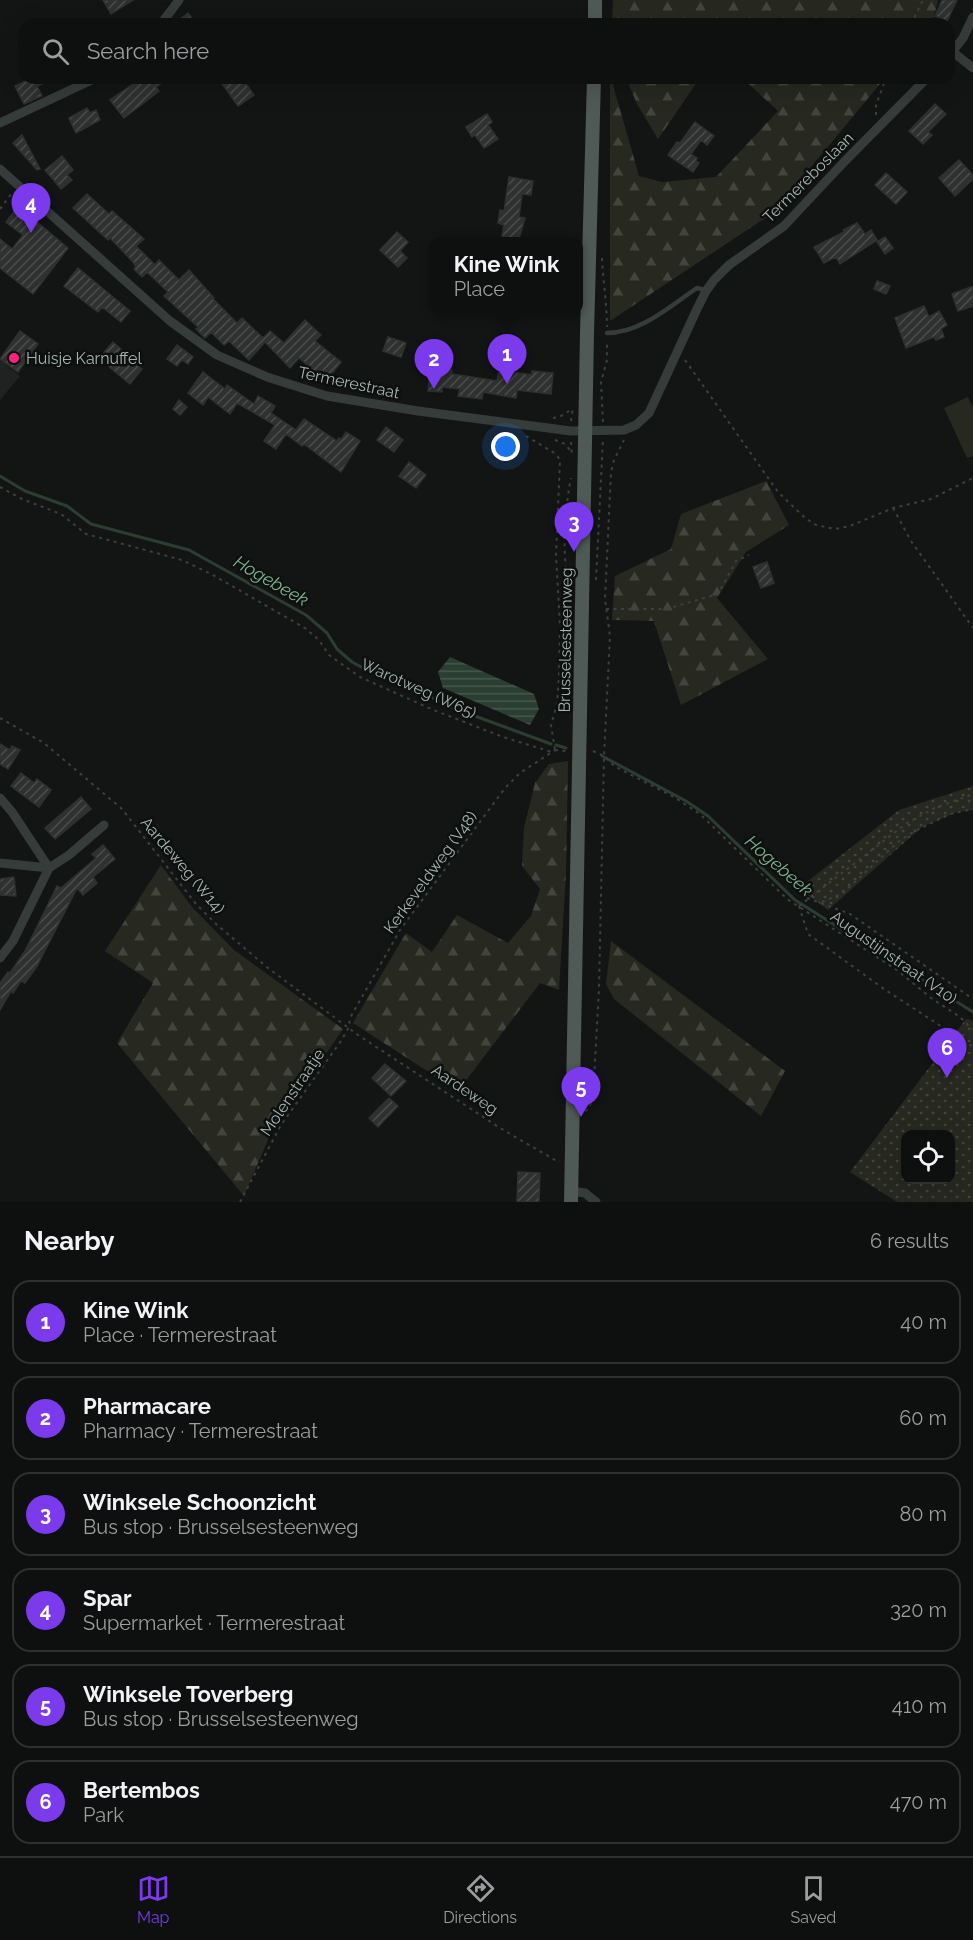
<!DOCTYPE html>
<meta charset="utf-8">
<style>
body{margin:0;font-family:Raleway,sans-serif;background:#171919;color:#f1f3f6}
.controls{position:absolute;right:18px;bottom:18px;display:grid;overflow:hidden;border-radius:12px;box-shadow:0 6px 24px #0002}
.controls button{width:54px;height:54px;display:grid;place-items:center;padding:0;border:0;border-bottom:2px solid #2e3030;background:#0e1010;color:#f1f3f6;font:30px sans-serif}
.you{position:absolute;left:506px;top:447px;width:21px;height:21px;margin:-15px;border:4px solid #fff;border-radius:50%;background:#1a73e8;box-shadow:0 0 0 9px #1a73e833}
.badge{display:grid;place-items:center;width:39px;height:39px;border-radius:50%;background:#7c3aed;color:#fff;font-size:20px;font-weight:700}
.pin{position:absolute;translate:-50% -50px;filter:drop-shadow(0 2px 3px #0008)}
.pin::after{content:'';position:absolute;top:32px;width:21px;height:18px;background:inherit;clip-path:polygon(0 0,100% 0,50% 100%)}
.popup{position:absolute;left:430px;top:237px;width:153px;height:78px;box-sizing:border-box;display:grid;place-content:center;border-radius:12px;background:#0e1010;filter:drop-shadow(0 2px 4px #0005);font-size:20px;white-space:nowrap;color:#9b9d9f}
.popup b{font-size:22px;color:#f1f3f6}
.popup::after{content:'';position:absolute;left:50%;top:100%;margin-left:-12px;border:12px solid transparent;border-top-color:#0e1010}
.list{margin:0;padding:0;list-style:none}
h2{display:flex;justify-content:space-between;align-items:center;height:78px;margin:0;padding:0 24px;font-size:26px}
h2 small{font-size:20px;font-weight:400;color:#9b9d9f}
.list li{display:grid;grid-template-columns:39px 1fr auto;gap:18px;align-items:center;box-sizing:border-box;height:84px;margin:0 12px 12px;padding:0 12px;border:2px solid #2e3030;border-radius:18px}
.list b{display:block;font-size:22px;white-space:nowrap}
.list p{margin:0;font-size:20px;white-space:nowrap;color:#9b9d9f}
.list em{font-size:20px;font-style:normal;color:#9b9d9f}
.icon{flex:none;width:33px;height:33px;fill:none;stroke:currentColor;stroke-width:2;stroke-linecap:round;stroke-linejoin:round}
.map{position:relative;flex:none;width:973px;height:1202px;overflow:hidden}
.search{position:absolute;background:#0e1010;box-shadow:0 6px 24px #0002;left:18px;right:18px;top:18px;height:66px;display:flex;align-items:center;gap:15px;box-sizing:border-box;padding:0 21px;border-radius:18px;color:#9b9d9f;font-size:22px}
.sheet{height:654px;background:#0e1010}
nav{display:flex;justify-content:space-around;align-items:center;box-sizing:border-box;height:84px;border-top:2px solid #2e3030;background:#0e1010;font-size:16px;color:#9b9d9f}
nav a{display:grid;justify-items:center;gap:3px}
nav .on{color:#7c3aed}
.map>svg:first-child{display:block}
</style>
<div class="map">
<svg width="973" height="1202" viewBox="0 0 973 1202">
<defs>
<pattern id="forest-firs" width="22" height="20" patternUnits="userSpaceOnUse" patternTransform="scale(1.5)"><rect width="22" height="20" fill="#27281f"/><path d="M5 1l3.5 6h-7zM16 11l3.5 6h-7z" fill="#43453d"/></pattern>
<pattern id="park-dots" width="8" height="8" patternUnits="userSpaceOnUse" patternTransform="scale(1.5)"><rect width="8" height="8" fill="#27281f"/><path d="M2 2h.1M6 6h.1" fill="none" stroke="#43453d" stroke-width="1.8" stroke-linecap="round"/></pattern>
<pattern id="water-rules" width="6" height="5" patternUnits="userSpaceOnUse" patternTransform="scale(1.5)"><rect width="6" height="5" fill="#2b3e32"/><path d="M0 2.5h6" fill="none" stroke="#47584d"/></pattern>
<pattern id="building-hatch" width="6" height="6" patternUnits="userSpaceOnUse" patternTransform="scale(1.5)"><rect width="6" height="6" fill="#2e3130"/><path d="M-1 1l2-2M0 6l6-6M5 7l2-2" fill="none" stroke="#494d4b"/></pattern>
</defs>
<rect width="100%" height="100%" fill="#131515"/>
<!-- built -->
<path fill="#1f2221" d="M0 360 20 376 0 400Z"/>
<!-- grass -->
<path fill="#27281f" d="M968 397 973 408V456L967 458 944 408Z"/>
<!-- forest -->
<path fill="url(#forest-firs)" d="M613 0H938L934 17 929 24H612Z
M610 78H611L639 176 662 182 716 177 778 111 742 78H885L821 155 768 216 610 321Z
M626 78H700L658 139 637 104Z
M766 481 789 525 746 552 717 598 768 659 681 705 654 621 612 620 615 576 671 549 681 514Z
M568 761 566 873 559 990 540 983 458 1091 353 1023 406 933 432 952 457 915 508 943 531 916 540 889 522 866 524 828 535 783 549 764Z
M161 865 192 907 234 950 343 1029 270 1135 244 1196 117 1043 153 983 105 951Z
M611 941 785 1071 761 1116 614 999 606 984Z"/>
<!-- park -->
<path fill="url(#park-dots)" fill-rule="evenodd" d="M973 786V810L957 812 922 827 828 910 799 888 899 810Z
M966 1019 973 1021V1202H897L850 1172ZM906 1134H950V1180H906Z"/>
<!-- water -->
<path fill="url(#water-rules)" d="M450 657 534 694 539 709 530 725 443 688 438 672Z"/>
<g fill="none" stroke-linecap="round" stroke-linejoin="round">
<!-- stream -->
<path stroke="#2b3e32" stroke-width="3" d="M0 476 25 491 67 506 91 524 189 550 306 615 327 633 337 649 352 662 363 668 409 686 453 708 551 744
M556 745 566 748
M602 756 686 801 708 816 795 900 973 1012"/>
</g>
<!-- building -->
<path fill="url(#building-hatch)" stroke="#2d3130" stroke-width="1.5" d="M103 0H133L111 14Z
M942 0H957L947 21 935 16Z
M188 13 196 24H174Z
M32 78H56L37 86 42 96 24 104 15 86Z
M142 78H169L156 87 159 91 124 118 110 100Z
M218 78H242L254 95 238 106Z
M935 104 946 114 928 132 932 135 923 144 909 131Z
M87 108 90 113 96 110 100 120 76 133 69 118Z
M487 114 492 122 488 125 498 139 484 148 475 135 472 137 466 127Z
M695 122 714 136 707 145 701 140 691 154 697 158 696 161 699 163 693 172 668 155 677 142 680 143Z
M22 135 40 169 37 170 13 143Z
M62 156 73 170 67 175 72 180 61 189 45 170Z
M959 160 973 175V179L955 196 939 178Z
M886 173 907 192 896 204 875 185Z
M509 177 533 181 531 195 522 194 519 217 525 218 518 242H501L504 225 498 223 500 210 504 211Z
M87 194 109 214 112 211 144 239 136 246 155 265 159 260 179 280 189 270 214 298 213 299 237 323 242 318 263 338 270 331 284 343 305 320 321 335 315 341 341 362 330 376 321 370 318 374 299 358 290 368 265 342 249 360 229 341 224 345 211 332 205 338 196 329 198 327 164 296 168 292 147 272 142 277 134 269 136 267 133 262 110 238 108 240 73 208Z
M18 206 68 248 33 294 0 268V239L12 249 23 235 6 222Z
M857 223 865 234 871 230 877 240 840 264 836 257 824 263 814 247 844 232 843 230Z
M397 232 408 242 400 251 407 258 398 267 380 250Z
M885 237 893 248 885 254 877 242Z
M78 268 130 311 121 322 102 307 98 312 64 286Z
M877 281 890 286 886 294 874 289Z
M971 287H973V306L958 311 952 294Z
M924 306 929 317 939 311 947 325 941 329 944 337 936 340 934 337 906 348 895 318Z
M20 331 38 344 18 372 0 359Z
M388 337 406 343 401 357 383 351Z
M113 342 122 350 119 353 134 365 135 363 142 369 130 384 102 361 105 358 101 356Z
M177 345 193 357 188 364 182 360 177 366 167 359Z
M430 368 452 370V374L497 381 499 370 532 375V371L553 373 551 394 517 390 516 398 483 392 482 399 458 396 460 389 442 387V392L428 391Z
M203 372 225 389 227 385 254 404 258 396 275 406 271 413 296 430 304 419 337 441 339 438 341 440 346 432 360 441 341 472 304 444 302 446 286 434 276 449 264 441 275 425 237 403 230 414 208 397 203 405 188 393Z
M179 400 187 407 180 415 173 409Z
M386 427 403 440 394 452 377 440Z
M409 462 426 475 416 488 399 476Z
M767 562 774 583 761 588 753 567Z
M0 744 10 750 12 746 20 750 8 769 0 764Z
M21 773 34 783 37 779 51 790 39 807 11 786Z
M81 797 91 809 55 839 45 828Z
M103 845 115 859 93 877 97 883 83 895 77 888 37 966 25 983 21 981 13 993 11 991 0 1010V983L8 972 10 973 25 951 57 886 61 888 96 858 92 854Z
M14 877 16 896 0 895V879Z
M385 1064 406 1081 391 1096 372 1078Z
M389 1098 398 1106 378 1127 369 1118Z
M518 1172 540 1173 539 1202H517Z"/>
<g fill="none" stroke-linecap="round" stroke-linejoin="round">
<!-- path -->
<path stroke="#3a413e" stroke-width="2" stroke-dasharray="3 4.5" stroke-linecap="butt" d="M911 24 923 0
M876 115V105L886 78
M0 209 12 193
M602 258C603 281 607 304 607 327
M685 360 778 492 805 518 816 525 835 529 850 526 893 508 931 499 973 478
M553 418 559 417 571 410
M571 421 573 406
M603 422 601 382 607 360V341
M526 436 556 454 560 460 556 555 560 626 559 677 557 704 551 725 555 750
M555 440 565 444 570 450
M571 442 572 457
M0 487 22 499 61 514 86 534 182 560 211 574 305 628 319 640 329 655 360 677 431 709 503 737 552 752
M893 508 911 541 973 628
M596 580 603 439
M569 591C562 556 564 513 571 478
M606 609H666L718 594 736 561 749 555
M0 718 44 743 122 809 196 904 216 924 268 968 358 1035 500 1128 555 1160 560 1161
M555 750 566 751
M593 751 604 756 614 766 674 797 700 814 787 899 897 970 931 998 960 1017 973 1030
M807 898 850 914 973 999
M822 902 843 893 898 842 913 832 950 814 973 809
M799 906 808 934 884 989 973 1047
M799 906 907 823 935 808 973 794
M585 1111 589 1109 593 1097 599 989 604 756 610 636 605 599 611 472 614 460 624 440
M240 1202 281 1125 341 1041 349 1027 350 1018 400 930 505 788 520 773 555 750"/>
<!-- lane -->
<path stroke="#363c3a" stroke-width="4.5" d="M607 333C641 333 670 306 697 288L705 290"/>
<!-- street -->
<path stroke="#363c3a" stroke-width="9" d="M161 24 179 0
M953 52 973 68
M949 56 963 38 973 17
M0 123 96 78
M0 169 170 321 217 355 267 377 327 396 418 411 571 431 624 430 636 425 649 413 697 309 706 291 714 280 729 265 784 226 844 162 927 78
M0 798 12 812 49 868 13 941 0 958
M0 863 49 868 69 855 104 825
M571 1191 585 1193 596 1202"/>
<!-- primary -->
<path stroke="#4f5956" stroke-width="14" d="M595 24V0
M571 1202 587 333 594 78"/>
</g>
<!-- markers -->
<circle fill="#fd2281" stroke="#0e100f" stroke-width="2" cx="14" cy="358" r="6"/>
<g text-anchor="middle" stroke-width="5" stroke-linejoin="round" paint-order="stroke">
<!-- street labels -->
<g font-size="16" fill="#a3b6af" stroke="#0e100f">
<text transform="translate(808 177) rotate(-45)" y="6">Termereboslaan</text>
<text transform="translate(349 382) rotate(12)" y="6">Termerestraat</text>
<text transform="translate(565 640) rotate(-89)" y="6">Brusselsesteenweg</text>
<text transform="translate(419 688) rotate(24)" y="6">Warotweg (W65)</text>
<text transform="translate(183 865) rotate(50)" y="6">Aardeweg (W14)</text>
<text transform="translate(430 872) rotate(-54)" y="6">Kerkeveldweg (V48)</text>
<text transform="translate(894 957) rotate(35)" y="6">Augustijnstraat (V10)</text>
<text transform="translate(465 1089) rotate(34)" y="6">Aardeweg</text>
<text transform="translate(292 1092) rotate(-56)" y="6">Molenstraatje</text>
</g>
<!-- poi labels -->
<g font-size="16" fill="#a3b6af" stroke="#0e100f" text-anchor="start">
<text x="26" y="364">Huisje Karnuffel</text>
</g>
<!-- water labels -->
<g font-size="18" font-style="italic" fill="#78b48e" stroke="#0e100f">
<text transform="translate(271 581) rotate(30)" y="6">Hogebeek</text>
<text transform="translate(779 866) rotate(41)" y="6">Hogebeek</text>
</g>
</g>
</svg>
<div class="controls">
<button><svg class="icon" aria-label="locate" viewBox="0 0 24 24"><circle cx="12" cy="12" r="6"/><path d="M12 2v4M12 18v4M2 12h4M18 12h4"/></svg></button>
</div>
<div class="you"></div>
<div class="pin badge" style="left:507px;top:384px">1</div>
<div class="popup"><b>Kine Wink</b>Place</div>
<div class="pin badge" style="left:434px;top:389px">2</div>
<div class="pin badge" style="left:574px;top:552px">3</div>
<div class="pin badge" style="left:31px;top:233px">4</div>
<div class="pin badge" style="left:581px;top:1117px">5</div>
<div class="pin badge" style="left:947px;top:1078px">6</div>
<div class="search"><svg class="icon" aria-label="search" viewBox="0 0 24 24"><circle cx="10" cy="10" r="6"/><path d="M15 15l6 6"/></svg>Search here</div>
</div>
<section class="sheet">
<h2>Nearby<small>6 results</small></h2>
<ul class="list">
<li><span class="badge">1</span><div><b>Kine Wink</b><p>Place · Termerestraat</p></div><em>40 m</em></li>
<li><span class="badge">2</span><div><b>Pharmacare</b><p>Pharmacy · Termerestraat</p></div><em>60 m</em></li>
<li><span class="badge">3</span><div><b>Winksele Schoonzicht</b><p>Bus stop · Brusselsesteenweg</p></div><em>80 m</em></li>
<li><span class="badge">4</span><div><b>Spar</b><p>Supermarket · Termerestraat</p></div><em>320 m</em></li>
<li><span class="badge">5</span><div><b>Winksele Toverberg</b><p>Bus stop · Brusselsesteenweg</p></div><em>410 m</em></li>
<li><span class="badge">6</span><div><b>Bertembos</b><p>Park</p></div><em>470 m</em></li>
</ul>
</section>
<nav>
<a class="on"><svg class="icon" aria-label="map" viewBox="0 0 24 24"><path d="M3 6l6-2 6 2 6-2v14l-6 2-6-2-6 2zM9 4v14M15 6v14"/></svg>Map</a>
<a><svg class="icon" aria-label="directions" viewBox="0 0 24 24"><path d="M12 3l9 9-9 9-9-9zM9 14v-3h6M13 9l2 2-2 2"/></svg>Directions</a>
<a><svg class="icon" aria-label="saved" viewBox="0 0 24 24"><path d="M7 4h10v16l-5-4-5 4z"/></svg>Saved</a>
</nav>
